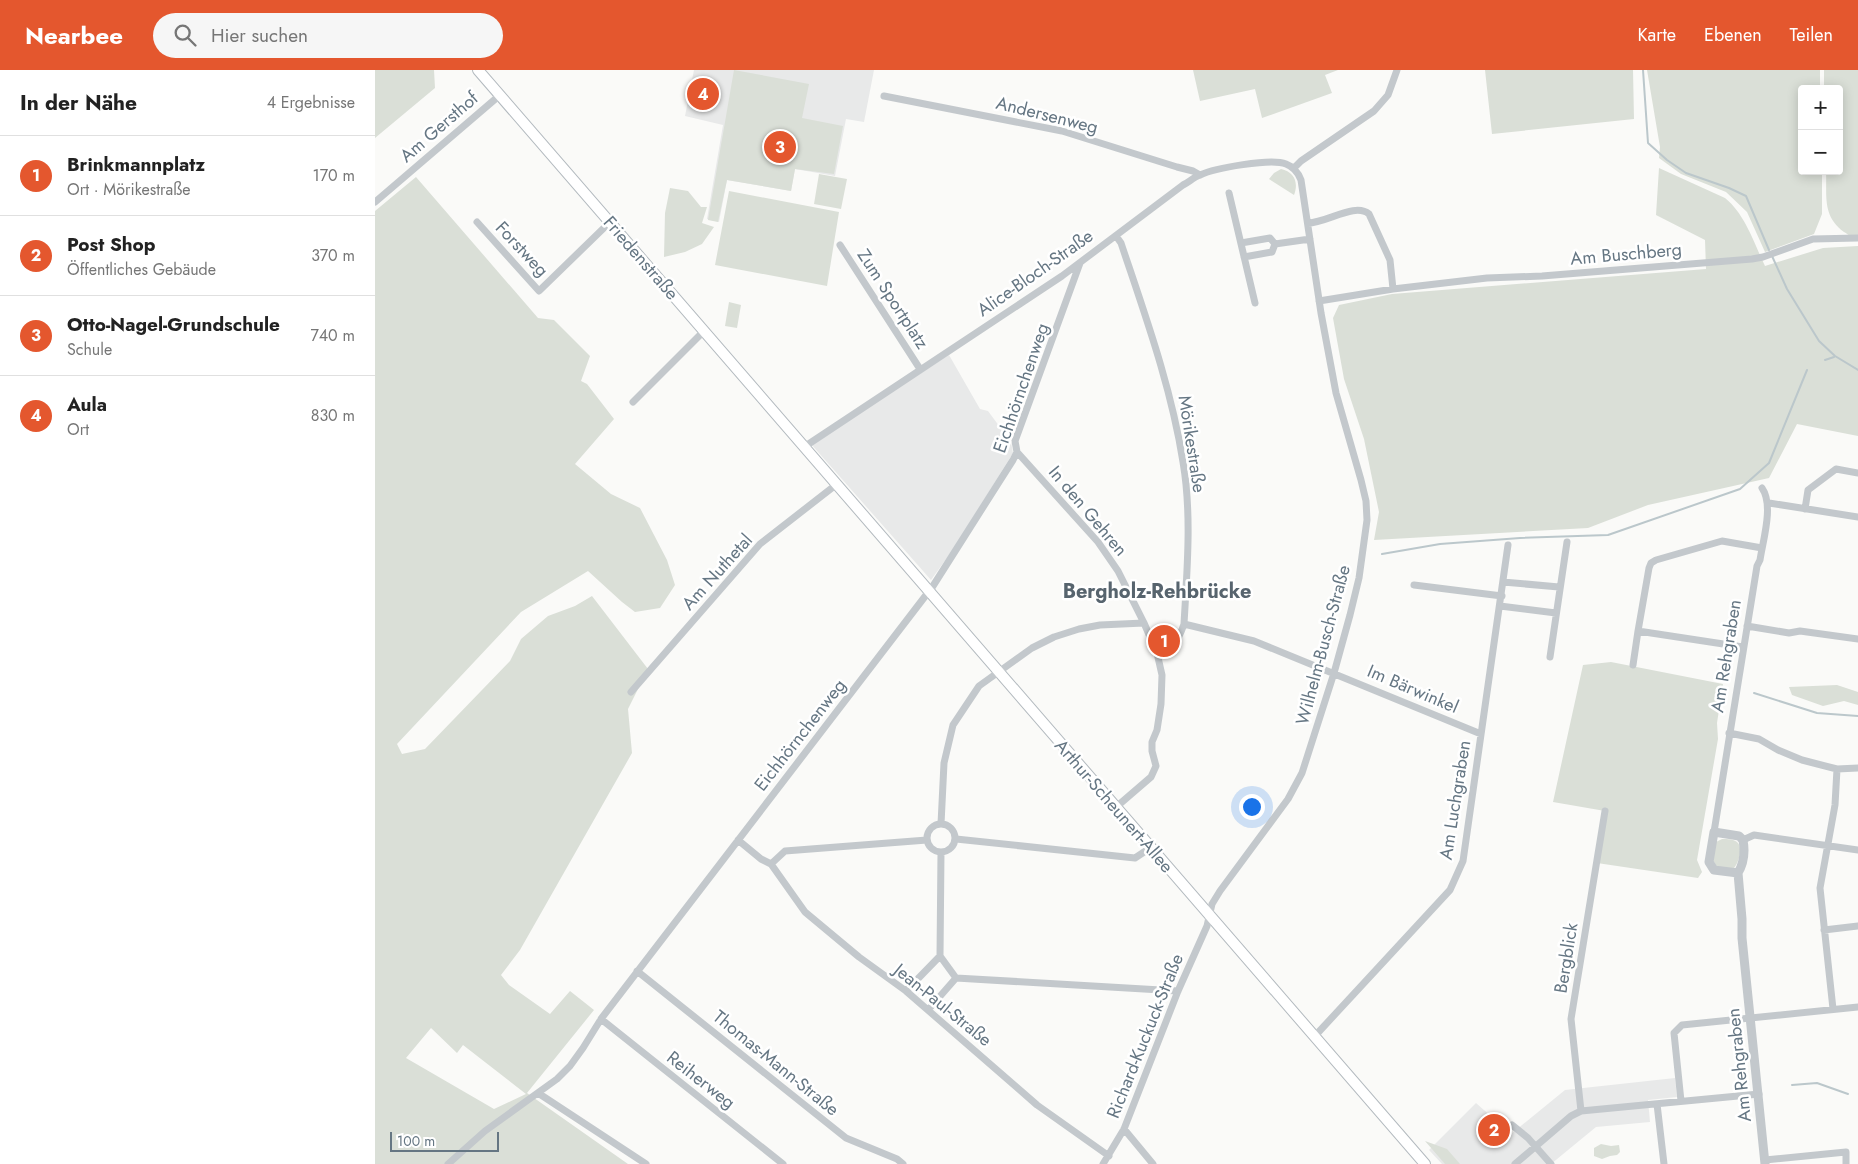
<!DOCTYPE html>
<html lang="de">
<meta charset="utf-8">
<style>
body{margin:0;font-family:Jost,sans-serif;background:#f6f6f6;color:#222}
.controls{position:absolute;right:15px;top:15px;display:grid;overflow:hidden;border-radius:5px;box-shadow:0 2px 12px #0003}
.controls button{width:45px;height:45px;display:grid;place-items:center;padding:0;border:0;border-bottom:1px solid #e0e0e0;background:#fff;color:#222;font:25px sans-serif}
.scale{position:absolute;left:15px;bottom:12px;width:109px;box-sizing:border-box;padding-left:5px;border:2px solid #657683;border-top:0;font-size:14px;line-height:18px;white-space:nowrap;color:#657683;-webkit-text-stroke:4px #fff;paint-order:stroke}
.you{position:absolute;left:876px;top:736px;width:18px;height:18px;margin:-12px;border:4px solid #fff;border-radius:50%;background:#1a73e8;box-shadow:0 0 0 8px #1a73e833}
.badge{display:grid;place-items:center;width:32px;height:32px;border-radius:50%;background:#e4572e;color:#fff;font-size:16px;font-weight:700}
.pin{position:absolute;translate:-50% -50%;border:2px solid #fff;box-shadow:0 1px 5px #0006}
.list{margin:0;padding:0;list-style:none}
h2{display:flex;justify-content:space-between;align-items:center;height:65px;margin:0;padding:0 20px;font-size:21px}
h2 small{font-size:16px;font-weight:400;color:#767676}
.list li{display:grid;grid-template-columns:32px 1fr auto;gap:15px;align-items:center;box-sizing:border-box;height:80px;padding:0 20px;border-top:1px solid #e0e0e0}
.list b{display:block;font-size:19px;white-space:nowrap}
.list p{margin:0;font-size:16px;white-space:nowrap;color:#767676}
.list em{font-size:16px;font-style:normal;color:#767676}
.icon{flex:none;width:28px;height:28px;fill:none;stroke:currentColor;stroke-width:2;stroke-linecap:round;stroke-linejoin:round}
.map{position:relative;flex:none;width:1483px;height:1094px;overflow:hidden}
header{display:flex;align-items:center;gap:30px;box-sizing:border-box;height:70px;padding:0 25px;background:#e4572e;color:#fff}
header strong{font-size:24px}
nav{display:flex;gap:28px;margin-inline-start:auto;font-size:18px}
.search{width:350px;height:45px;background:#f6f6f6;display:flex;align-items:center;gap:12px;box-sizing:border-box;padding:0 18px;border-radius:28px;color:#767676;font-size:19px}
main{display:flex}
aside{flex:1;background:#fff}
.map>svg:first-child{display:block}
</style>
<header>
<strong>Nearbee</strong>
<div class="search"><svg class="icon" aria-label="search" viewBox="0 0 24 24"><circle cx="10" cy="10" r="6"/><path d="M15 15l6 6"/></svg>Hier suchen</div>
<nav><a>Karte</a><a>Ebenen</a><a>Teilen</a></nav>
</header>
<main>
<aside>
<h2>In der Nähe<small>4 Ergebnisse</small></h2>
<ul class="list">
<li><span class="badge">1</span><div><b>Brinkmannplatz</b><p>Ort · Mörikestraße</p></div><em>170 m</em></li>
<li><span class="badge">2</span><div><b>Post Shop</b><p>Öffentliches Gebäude</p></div><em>370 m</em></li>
<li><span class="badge">3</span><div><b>Otto-Nagel-Grundschule</b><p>Schule</p></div><em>740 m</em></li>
<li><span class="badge">4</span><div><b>Aula</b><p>Ort</p></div><em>830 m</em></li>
</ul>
</aside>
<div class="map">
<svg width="1483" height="1094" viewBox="0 0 1483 1094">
<rect width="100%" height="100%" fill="#fafaf8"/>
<!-- built -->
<path fill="#e8e9e9" d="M319 0H499L489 52 471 49 460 106 420 99 416 121 352 110 344 152 332 149 348 55 310 46Z
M574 285 605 339 613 341 636 372 638 383 579 478 556 510 436 374Z
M1300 1008 1302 1027 1273 1030 1275 1052 1221 1057 1176 1094H1067L1054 1080 1101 1033 1136 1064 1190 1020Z"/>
<!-- green -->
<path fill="#dadfd7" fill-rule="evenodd" d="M0 0H59L60 18 0 68Z
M359 0 434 14 427 48 468 56 459 104 420 99 416 121 352 110 343 152 333 150Z
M818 0H963L950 5 957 23 887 48 880 19 825 31Z
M1110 0H1258L1259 49 1117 64Z
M1272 0H1445V19H1427V101H1447V144L1439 164 1390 182 1372 142 1351 122 1306 104 1284 88 1285 77Z
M1449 0H1483V168C1477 168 1474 165 1469 162 1447 146 1452 126 1451 101H1464V19H1449Z
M1284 98 1350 128C1370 144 1379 173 1390 196L1448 178 1483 176V366L1422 354 1394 408 1273 435 1213 458 999 470 1004 442 989 369 969 309 958 248 964 235 1017 224 1331 199 1330 170 1281 145Z
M906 99C919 102 924 112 919 125L894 109 899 103Z
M444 104 472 109 466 139 439 134Z
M41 107 163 248 179 250 215 286 206 311 212 314 239 349 200 394 236 424 265 438 292 490 300 515 285 538 260 542 247 532 213 501 146 542 22 674 27 684 50 679 135 591 146 569 173 546 200 536 217 526 273 599 253 639 257 683 145 880 126 905 134 915 175 944 195 921 219 940 152 1023 253 1094H0V141ZM56 958 82 983 88 975 151 1024 119 1039 31 988Z
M295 118 313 121 326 137H332L327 153 339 157 327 174 310 182 289 187 290 143Z
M354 121 464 142 452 216 340 195Z
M354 232 366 235 362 258 350 256Z
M1236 592 1348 614 1342 653 1343 669 1322 790 1327 802 1323 808 1222 793 1230 741 1178 732 1208 595Z
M1462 615 1483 622V635L1469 631 1448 636 1417 625 1414 617Z
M1347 769C1352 769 1360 769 1363 773 1368 779 1363 795 1358 799L1342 797 1338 790 1341 772Z
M1050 1071 1072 1079 1085 1094H1070Z
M1226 1074 1236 1076 1244 1075 1245 1082 1242 1085 1235 1086 1227 1089 1219 1086V1078Z"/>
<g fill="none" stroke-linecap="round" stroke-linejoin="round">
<!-- stream -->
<path stroke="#bbc7cb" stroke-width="2" d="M1268 0 1273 73 1292 90 1311 103 1354 118 1371 126 1394 180
M1397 186 1412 219 1444 271 1460 286 1483 300
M1450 290 1459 287
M1007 484 1065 474 1145 468 1233 465 1365 419 1394 393 1432 300
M1379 623 1442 643 1483 646
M1417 1015 1442 1013 1473 1024"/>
<defs>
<path id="secondary" d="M103 0 1050 1094"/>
</defs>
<!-- secondary casing -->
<use href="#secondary" stroke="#b3babf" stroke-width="12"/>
<!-- minor -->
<path stroke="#c3c8cc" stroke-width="7" d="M509 26 687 61 802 97 818 101 825 105
M919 98 926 91 999 41 1013 25 1022 0
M854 123 880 233
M0 132 125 25
M102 152 164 221 235 152
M933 153C952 153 980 132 994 144L1015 190 1018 219
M741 166 746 173C770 245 796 316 808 392 817 445 812 500 809 554 803 572 799 576 782 583
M866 173 895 168 900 174
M900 174 935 169
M465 175 545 299
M869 187 897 182 900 174
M944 231 1018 219 1112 208 1167 206 1377 189 1388 187 1438 169 1483 168
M258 332 329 261
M429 377 687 206 808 115C814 112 819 107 825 105 840 98 896 88 911 94 919 97 923 102 926 110L946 243 961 323 986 410 991 431 992 450 984 508 975 545 959 603 927 703 913 729 845 821 837 834 832 856 803 921 749 1059 728 1094
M642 382 723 472 743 501 769 553 782 583 787 605 786 634 782 660 777 672V681L781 696 776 707 740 738
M1394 433 1483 447
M1430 439 1433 420 1461 399 1483 403
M1128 512 1184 517
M1039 515 1127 526
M1125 536 1181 543
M809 554 879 571 1106 664
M1372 556 1414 563 1425 561 1483 569
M1368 577 1263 561 1274 498 1276 493 1281 490 1347 471 1387 478
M1175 587 1192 472
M1258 595 1263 561
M256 622 385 474 462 414
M1354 663 1384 669 1403 680 1427 690 1462 699 1483 698
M552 768a14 14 0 1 1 28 0a14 14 0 1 1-28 0Z
M566 754 569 693 578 655 604 616 657 578 679 567 704 559 725 555 769 553
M1339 762 1382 496 1385 490C1388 470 1399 435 1387 418
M581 769 760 788 775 778
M363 770 386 789 396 794 410 781 552 770
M1368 770 1379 765 1483 780
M396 794 430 842 484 887 531 921 662 1035 734 1086
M1449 860 1483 856
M565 886 581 908
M262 901 471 1068 522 1089 528 1094
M531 921 565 886 566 782
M1458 939 1445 818 1460 735 1462 699
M553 940 581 908 803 921
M226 949 408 1094
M939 967 1075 820 1088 791 1133 475
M163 1023 271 1094
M1306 1031 1299 963 1307 955 1483 937
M1282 1034 1289 1094
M1206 1041 1196 949 1230 741
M1137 1055 1153 1068 1176 1094
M749 1059 778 1094
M1390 1090 1471 1082V1094
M73 1094 110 1061 182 1009 195 996 208 978 226 949 558 516 638 390 642 382 640 371 705 193
M1140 1094 1196 1046 1206 1041 1384 1024"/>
<!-- tertiary -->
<path stroke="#c3c8cc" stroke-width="9" d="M1363 803 1339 800 1334 792 1339 762 1364 766 1368 770C1370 781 1369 793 1363 803L1367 849V868L1390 1094"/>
<!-- secondary -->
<use href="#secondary" stroke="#fff" stroke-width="10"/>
</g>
<g text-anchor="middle" stroke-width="5" stroke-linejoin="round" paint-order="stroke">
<!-- street labels -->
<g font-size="18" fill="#657683" stroke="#fff">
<text transform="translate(672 45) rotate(14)" y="6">Andersenweg</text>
<text transform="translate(64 57) rotate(-41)" y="6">Am Gersthof</text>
<text transform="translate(147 179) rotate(47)" y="6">Forstweg</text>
<text transform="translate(1251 184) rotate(-5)" y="6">Am Buschberg</text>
<text transform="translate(266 188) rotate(49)" y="6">Friedenstraße</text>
<text transform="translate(660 203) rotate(-35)" y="6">Alice-Bloch-Straße</text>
<text transform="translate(518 229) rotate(57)" y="6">Zum Sportplatz</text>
<text transform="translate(646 318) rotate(-71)" y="6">Eichhörnchenweg</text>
<text transform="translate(817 374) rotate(81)" y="6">Mörikestraße</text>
<text transform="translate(713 441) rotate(50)" y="6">In den Gehren</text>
<text transform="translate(342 502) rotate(-48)" y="6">Am Nuthetal</text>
<text transform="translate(948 575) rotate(-75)" y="6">Wilhelm-Busch-Straße</text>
<text transform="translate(1351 586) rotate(-81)" y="6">Am Rehgraben</text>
<text transform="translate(1038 619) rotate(23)" y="6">Im Bärwinkel</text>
<text transform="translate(425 665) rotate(-52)" y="6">Eichhörnchenweg</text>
<text transform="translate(1080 730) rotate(-81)" y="6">Am Luchgraben</text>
<text transform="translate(739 736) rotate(49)" y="6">Arthur-Scheunert-Allee</text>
<text transform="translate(1191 888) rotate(-81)" y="6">Bergblick</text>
<text transform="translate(568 935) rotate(39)" y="6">Jean-Paul-Straße</text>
<text transform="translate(770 966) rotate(-68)" y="6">Richard-Kuckuck-Straße</text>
<text transform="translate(401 993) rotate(39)" y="6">Thomas-Mann-Straße</text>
<text transform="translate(1364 995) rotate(-96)" y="6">Am Rehgraben</text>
<text transform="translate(326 1010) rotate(38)" y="6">Reiherweg</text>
</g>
<!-- quarter labels -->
<g font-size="20" font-weight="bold" fill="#57646e" stroke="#fff">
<text x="782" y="528">Bergholz-Rehbrücke</text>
</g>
</g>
</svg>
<div class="controls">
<button>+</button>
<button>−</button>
</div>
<div class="scale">100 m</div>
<div class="you"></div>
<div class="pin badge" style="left:789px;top:571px">1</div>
<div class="pin badge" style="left:1119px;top:1060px">2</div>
<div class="pin badge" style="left:405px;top:77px">3</div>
<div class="pin badge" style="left:328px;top:24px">4</div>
</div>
</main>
